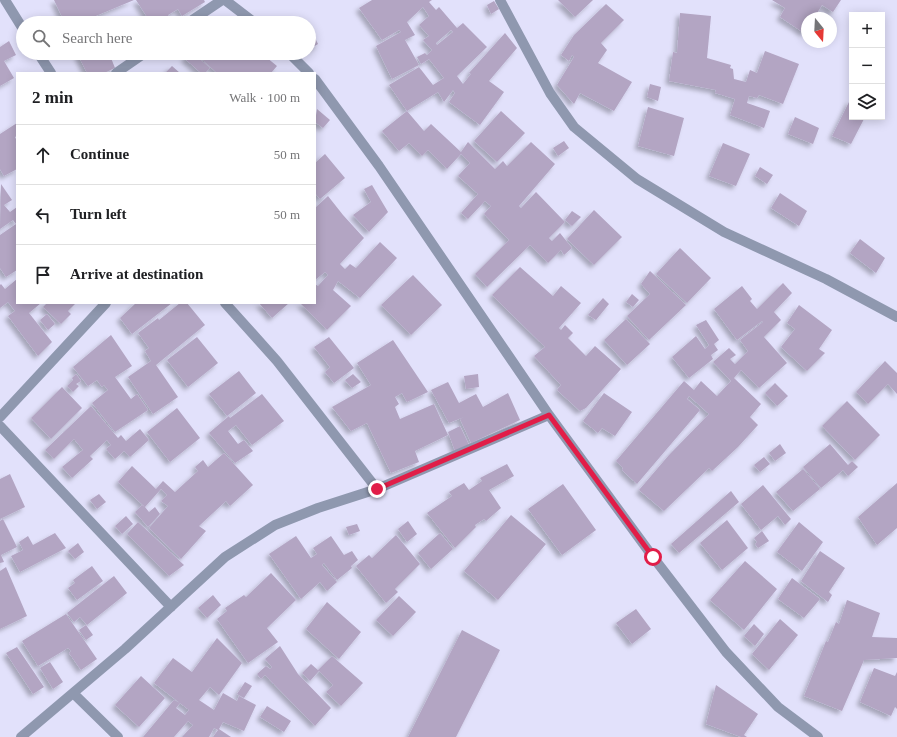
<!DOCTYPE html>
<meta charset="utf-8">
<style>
body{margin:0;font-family:"Times New Roman",serif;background:#f2f2f2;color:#202124}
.controls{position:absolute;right:12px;top:12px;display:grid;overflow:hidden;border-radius:0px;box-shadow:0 2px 10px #0003}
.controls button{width:36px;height:36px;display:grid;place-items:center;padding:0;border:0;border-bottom:1px solid #e0e0e0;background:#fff;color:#202124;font:20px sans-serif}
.compass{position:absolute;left:801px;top:12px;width:36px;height:36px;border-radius:50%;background:#fff;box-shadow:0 2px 10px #0003;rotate:162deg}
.stop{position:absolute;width:12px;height:12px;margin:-9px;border:3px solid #e11d48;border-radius:50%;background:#fff}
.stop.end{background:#e11d48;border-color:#fff;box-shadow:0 1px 4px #0008}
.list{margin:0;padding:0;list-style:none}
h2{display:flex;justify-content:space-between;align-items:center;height:52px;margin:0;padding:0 16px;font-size:17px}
h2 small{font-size:13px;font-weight:400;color:#757577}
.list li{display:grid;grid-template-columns:26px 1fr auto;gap:12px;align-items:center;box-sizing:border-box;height:60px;padding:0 16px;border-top:1px solid #e0e0e0}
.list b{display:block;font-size:15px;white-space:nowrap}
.list em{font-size:13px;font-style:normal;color:#757577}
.icon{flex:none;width:22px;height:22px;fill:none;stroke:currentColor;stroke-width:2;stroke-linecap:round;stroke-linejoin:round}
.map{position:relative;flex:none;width:897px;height:737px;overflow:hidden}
.search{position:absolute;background:#fff;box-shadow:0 2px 10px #0003;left:16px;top:16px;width:300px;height:44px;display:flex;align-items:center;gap:10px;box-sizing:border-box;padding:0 14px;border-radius:22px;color:#757577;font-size:15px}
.panel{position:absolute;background:#fff;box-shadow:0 2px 10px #0003;left:16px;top:72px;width:300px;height:232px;border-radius:0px}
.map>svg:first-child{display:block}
</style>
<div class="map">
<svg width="897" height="737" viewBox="0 0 897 737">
<defs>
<filter id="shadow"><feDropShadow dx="-3.5" dy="3.5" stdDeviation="2" flood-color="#0004"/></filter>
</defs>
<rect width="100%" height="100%" fill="#e2e1fb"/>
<!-- building -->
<path fill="#b3a5c3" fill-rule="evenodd" filter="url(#shadow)" d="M54 0H134L79 23H65Z
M136 0H204L205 2 182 16 178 9 168 15 173 23H151Z
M372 0H432L429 2 436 10 439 7 457 28 463 23 487 47 457 76 463 84 471 74 469 73 505 33 517 48 489 81 504 92 480 125 449 102 455 93 453 90 444 102 438 92 407 111 424 131 431 124 461 152 468 142 495 169 503 161 507 166 531 142 555 164 519 206 521 208 536 192 565 222 549 238 552 241 560 233 572 248 564 255 561 250 548 263 530 245 487 287 475 274 509 240 484 214 491 206 485 201 468 219 461 213 478 194 458 176 470 163 461 154 447 169 428 150 422 156 409 143 399 151 382 131 407 111 389 85 419 67 433 85 444 78 429 59 421 64 417 57 425 53 427 55 432 50 423 40 429 36 419 25 429 16 423 7 407 22 415 35 405 40 419 65 392 79 376 46 401 32 399 30 382 40 359 8ZM451 30 453 32 437 45 436 43Z
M558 0H593L575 17Z
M772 0H841L833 12 822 5 814 18H807V29L804 33 780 17 785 8Z
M494 1 499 9 491 14 487 5Z
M606 4 624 20 601 43 607 50 598 63 632 82 614 111 580 93 574 104 557 85 574 57 572 55 569 61 561 55 574 35Z
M680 13 711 16 707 58 731 65 730 68 733 69 734 79 746 82 750 70 757 73 765 51 799 64 783 104 759 95 757 98 749 96 747 103 770 111 764 128 730 115 735 99 715 93 716 90 669 81 673 52 677 53Z
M93 18 96 23H82Z
M314 36 318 44 310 49 309 39Z
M9 41 16 55 4 61 14 78 0 86V47Z
M77 53H109L115 68 104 73H87Z
M190 53H193L210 68 205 73H201L184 58Z
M195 53H261L277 66 271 73H217Z
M172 66 180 73H165Z
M650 84 661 87 658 101 647 97Z
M850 100 852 102V117H865L851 144 832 136Z
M648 107 684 118 674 156 638 146Z
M317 109 330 120 323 128 315 122Z
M501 111 525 133 497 162 474 141Z
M795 117 819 128 813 144 788 134Z
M17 123V136L15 137 17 141V169L4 176 0 169V134Z
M564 141 569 148 558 156 553 148Z
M723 143 750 154 736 186 709 176Z
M325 154 345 178 320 199 315 193V163Z
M760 167 773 175 767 184 755 176Z
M1 184 12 200 4 205 10 212 17 207V270L6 277 0 268V235L16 224 13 220 0 229Z
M372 185 388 212 369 232 353 215 371 202 364 189Z
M780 193 807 211 799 226 771 208Z
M328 196 343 215 364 238 340 264 345 269 350 264 356 268 380 242 397 258 360 298 338 281 333 290 351 306 327 330 300 303H315V284L318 286 328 275 325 272 315 280V208Z
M594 210 622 237 594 265 567 239Z
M572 211 581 217 572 226 565 220Z
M860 239 885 258 876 273 850 253Z
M680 248 711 278 687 303 656 274Z
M520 267 553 296 561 286 581 303 559 328 561 330 565 325 573 333 568 338 586 356 595 346 621 369 586 408 580 411 557 390 561 385 534 356 545 347 492 295Z
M650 271 686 305 649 340 627 316 650 294 641 284Z
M413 275 442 305 411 335 381 305Z
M17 279V303H41L29 313 52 342 38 356 8 316 15 311 8 302 0 308V285L1 284 5 289Z
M783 283 792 293 774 312 781 320 764 337 787 363 759 388 741 370 734 378 761 404 750 417 758 425 738 447 712 471 709 468 664 511 639 490 669 455 709 414 689 396 687 399 700 410 637 484 622 470 623 468 616 461 684 381 694 390 701 381 717 396 731 381 713 362 729 348 736 355 730 359 735 364 748 351 740 340 763 322 762 321 737 340 714 309 742 286 752 299 750 301 757 309Z
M632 294 639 300 633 307 626 302Z
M603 298 609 304 596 320 588 315Z
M47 303H76L68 311 71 314 61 324 43 307Z
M136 303H172L132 334 120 318Z
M180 303H187L205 325 156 365 178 397 153 414 128 377 151 361 145 351 149 348 138 333 158 318 159 320Z
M259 303H289L272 318Z
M799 305 832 330 819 349 825 353 807 371 781 347 795 329 787 323Z
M47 314 55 324 48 330 40 320Z
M626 319 650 344 627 365 604 340Z
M706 320 719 340 714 344 718 350 711 355 713 359 689 378 672 357 696 336 705 349 709 345 696 325Z
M111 335 132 366 115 377 131 399 137 394 148 410 115 432 92 403 108 390 104 385 102 387 97 380 88 386 73 367Z
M197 337 218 363 188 387 167 360Z
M329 337 354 368 334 383 325 372 330 367 314 347Z
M393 340 428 392 407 402 402 393 395 397 399 404 395 407 400 419 434 404 448 435 415 451 419 462 391 473 367 423 351 431 332 407 371 385 357 363Z
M885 361 897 373V394L888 384 868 404 856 392Z
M239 371 256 393 227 416 209 394Z
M76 374 81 381 76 384 79 386 73 392 67 386 73 380 72 378Z
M353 374 361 382 352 388 345 380Z
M478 374 479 387 466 389 464 376Z
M448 382 459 403 476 394 483 407 508 393 520 420 471 443 460 419 464 417 449 423 431 390Z
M775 383 788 396 777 406 765 393Z
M62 387 82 408 51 439 31 418Z
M604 393 632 412 615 436 602 428 598 433 583 421Z
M262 394 284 421 252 445 236 425 228 431 238 444 244 440 253 451 235 463 209 433 229 416 230 418Z
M847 401 880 435 855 460 822 426Z
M91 406 118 438 121 435 126 441 140 429 149 440 130 457 124 451 115 459 106 449 111 445 107 440 90 456 93 459 72 478 62 467 83 450 74 439 54 459 45 450Z
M177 408 200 438 170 462 147 432Z
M460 426 469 445 455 451 448 432Z
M780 444 786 453 775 461 769 453Z
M830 444 848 465 852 461 858 467 848 476 843 470 821 488 803 467Z
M224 453 253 485 230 506 226 501 199 526 206 531 181 559 149 528 168 506 161 501 167 495 161 489 145 507 149 512 155 507 160 514 148 527 135 512 142 505 145 507 118 482 132 466 156 489 163 481 175 492 198 471 195 467 203 460 208 467Z
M764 457 770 464 760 472 754 465Z
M507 464 514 476 489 490 501 508 486 521 484 519 475 525 476 527 455 548 427 513 452 496 449 492 464 483 469 490 482 481 480 478Z
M803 469 820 489 793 511 776 492Z
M10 474 25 507 0 519V479Z
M897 483V528L877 545 858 517Z
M563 484 596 530 562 555 528 509Z
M763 485 791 519 785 525 778 516 761 530 741 504Z
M731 491 739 502 679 553 671 544Z
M99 494 106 502 97 509 90 500Z
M511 515 546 544 498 600 464 571Z
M126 516 133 524 122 534 115 526Z
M3 519 17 547 1 555 4 562 0 563V521Z
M727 520 748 548 722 570 700 543Z
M408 521 417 534 407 542 398 529Z
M138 522 184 565 169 576 127 534Z
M799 522 823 542 802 571 777 552Z
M357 524 360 531 349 535 346 527Z
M762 531 769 541 758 548 755 544 757 542 754 538Z
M55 533 66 548 20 572 11 556 23 550 19 542 28 536 33 545Z
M440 533 453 549 431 569 418 553Z
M396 535 420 564 395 589 398 592 386 603 356 566 369 555 372 558Z
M296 536 311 558 317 554 313 548 331 536 344 555 352 551 358 560 351 566 352 568 337 580 324 563 322 565 337 582 327 591 320 582 301 599 269 554Z
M78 543 84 552 75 559 68 551Z
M820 551 845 568 829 592 832 595 828 602 801 581Z
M745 561 777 589 744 630 710 600Z
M92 566 103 581 77 600 68 588 75 583 73 580Z
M6 567 27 616 0 629V571Z
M271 573 296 600 267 628 278 642 248 663 217 619 227 611 225 608 244 595 246 597Z
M114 576 127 593 87 625 80 617 74 622 67 613Z
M792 578 820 599 804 618 778 599Z
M213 595 221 605 207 618 198 608Z
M399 596 416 612 393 636 376 620Z
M847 600 880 613 872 637 897 638V658L864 660 842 711 804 696 826 641 828 642 836 622 839 624Z
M327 602 361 632 339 659 306 629Z
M636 609 651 629 632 644 616 623Z
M66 614 97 659 81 670 69 653 71 651 68 648 38 666 22 641Z
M780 619 798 635 769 670 752 654Z
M754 624 764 634 755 646 744 636Z
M86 625 93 635 86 640 79 630Z
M462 630 500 650 456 737H408Z
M217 638 242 663 219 695 210 687 199 700 214 710 223 693 237 701 239 696 256 705 244 731 223 722 219 729 231 737H213L218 730 214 728 209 737H182L193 725 188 721 174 737H143L174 700 180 703 176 708 185 715 189 710 154 683 173 658 192 672Z
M280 646 298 674 331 708 315 726 265 675 261 679 257 674 266 666 270 669 272 667 265 659Z
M17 647 44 687 33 694 6 653Z
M332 656 363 683 341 706 326 692 333 685 319 671 310 681 302 673 311 664 318 670Z
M50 662 63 682 53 689 40 668Z
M874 668 895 676 897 672V709L895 707 891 716 860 702Z
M141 676 165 698 139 727 115 705Z
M245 682 252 686 244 698 237 694Z
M716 685 758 714 744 735 747 737H741L706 724Z
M267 706 291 721 284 732 260 717Z"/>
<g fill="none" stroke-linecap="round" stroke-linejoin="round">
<!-- street -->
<path stroke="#8f98af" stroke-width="10" d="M5 0 23 29
M225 0 255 23
M500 0 550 93 574 127 637 179 724 232 826 279 897 317
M188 23 222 0
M38 53 51 73
M289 53 309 73
M116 73 145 53
M315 79 379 166 549 415 653 557 726 652 778 707 818 737
M225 303 277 361 377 489
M0 417 106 303
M0 426 171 607
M73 693 118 737
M21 737 125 649 225 557 275 525 318 508 377 489 549 415"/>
</g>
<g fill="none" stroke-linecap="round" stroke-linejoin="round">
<!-- route -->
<path stroke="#e11d48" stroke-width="5" d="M377 489 549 415 653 557"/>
</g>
</svg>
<div class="controls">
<button>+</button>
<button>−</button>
<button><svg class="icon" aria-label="layers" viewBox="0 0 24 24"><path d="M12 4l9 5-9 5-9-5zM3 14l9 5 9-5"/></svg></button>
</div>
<svg class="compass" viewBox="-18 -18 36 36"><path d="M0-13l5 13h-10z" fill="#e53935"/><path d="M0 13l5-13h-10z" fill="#757577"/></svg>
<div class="stop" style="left:653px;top:557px"></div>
<div class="stop end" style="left:377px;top:489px"></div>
<div class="search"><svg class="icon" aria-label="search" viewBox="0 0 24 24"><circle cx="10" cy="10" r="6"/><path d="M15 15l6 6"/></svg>Search here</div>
<section class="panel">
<h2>2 min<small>Walk · 100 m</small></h2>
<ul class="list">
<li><svg class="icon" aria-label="ahead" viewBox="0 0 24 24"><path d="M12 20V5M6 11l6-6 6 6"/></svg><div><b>Continue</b></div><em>50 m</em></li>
<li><svg class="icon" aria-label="left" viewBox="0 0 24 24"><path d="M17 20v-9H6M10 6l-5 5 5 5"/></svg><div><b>Turn left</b></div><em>50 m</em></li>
<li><svg class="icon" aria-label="arrive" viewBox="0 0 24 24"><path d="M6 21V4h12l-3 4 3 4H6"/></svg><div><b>Arrive at destination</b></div></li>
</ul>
</section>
</div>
